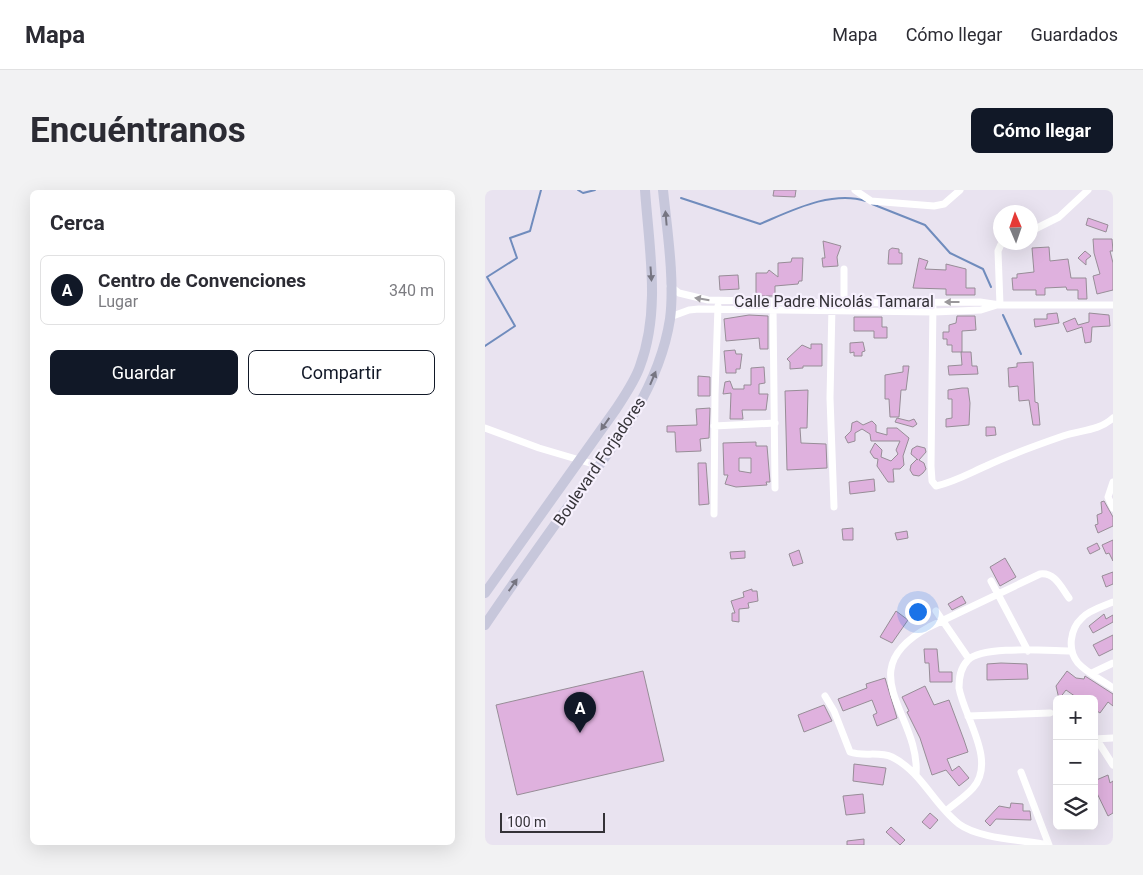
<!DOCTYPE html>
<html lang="es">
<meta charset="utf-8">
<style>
body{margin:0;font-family:Roboto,sans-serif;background:#f2f2f3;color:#2b2b33}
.controls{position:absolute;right:15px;bottom:15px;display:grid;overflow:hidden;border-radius:8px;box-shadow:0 5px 20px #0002}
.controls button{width:45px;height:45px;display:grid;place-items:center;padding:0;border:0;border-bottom:1px solid #e1e1e2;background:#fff;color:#2b2b33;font:25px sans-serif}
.compass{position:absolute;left:508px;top:15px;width:45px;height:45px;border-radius:50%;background:#fff;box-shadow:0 5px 20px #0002;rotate:358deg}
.scale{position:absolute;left:15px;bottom:12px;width:105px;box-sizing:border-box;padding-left:5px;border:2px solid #343237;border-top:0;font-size:14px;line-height:18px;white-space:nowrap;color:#343237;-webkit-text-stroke:4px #f6f0fd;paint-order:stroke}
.you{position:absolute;left:432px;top:421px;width:18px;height:18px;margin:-12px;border:4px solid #fff;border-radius:50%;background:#1a73e8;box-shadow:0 0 0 8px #1a73e833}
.badge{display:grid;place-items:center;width:32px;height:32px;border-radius:50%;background:#111827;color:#fff;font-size:16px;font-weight:700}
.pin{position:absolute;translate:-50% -41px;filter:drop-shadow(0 1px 2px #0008)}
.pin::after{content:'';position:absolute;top:26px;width:18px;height:15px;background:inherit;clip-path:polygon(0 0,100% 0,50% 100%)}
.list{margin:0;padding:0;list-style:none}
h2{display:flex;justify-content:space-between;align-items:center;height:65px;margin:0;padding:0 20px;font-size:21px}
h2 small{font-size:16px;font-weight:400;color:#7c7c81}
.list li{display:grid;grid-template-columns:32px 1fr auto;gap:15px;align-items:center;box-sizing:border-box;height:70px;margin:0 10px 10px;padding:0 10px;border:1px solid #e1e1e2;border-radius:8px}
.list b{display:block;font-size:19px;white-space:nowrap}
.list p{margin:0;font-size:16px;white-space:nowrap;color:#7c7c81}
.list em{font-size:16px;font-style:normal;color:#7c7c81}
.actions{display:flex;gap:10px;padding:15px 20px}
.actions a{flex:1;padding:11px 0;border:1px solid #111827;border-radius:8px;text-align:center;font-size:18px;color:#111827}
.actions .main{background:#111827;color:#fff}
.icon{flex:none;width:28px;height:28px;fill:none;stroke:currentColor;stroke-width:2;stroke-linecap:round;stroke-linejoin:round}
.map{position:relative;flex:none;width:628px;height:655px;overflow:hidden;border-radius:8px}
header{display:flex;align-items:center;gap:30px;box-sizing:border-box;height:70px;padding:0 25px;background:#fff;border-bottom:1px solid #e1e1e2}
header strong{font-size:24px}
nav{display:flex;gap:28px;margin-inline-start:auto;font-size:18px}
.intro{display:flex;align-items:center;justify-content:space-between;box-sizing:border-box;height:120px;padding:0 30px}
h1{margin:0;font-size:35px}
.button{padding:12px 22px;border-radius:8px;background:#111827;color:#fff;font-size:18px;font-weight:700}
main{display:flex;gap:30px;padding:0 30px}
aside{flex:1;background:#fff;border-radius:8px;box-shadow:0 5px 20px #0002}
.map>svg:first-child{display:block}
</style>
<header>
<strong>Mapa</strong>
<nav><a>Mapa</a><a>Cómo llegar</a><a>Guardados</a></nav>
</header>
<div class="intro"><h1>Encuéntranos</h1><a class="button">Cómo llegar</a></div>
<main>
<aside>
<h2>Cerca<small></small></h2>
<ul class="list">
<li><span class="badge">A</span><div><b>Centro de Convenciones</b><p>Lugar</p></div><em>340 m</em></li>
</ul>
<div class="actions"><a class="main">Guardar</a><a>Compartir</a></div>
</aside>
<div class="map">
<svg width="628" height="655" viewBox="0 0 628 655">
<rect width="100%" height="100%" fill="#e9e3f0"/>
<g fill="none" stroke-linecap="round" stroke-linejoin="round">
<!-- stream -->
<path stroke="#708cbd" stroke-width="2" d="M93 0 98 3 110 0
M196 8 275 34C306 21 346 0 381 11
M387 14 440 35 465 63 498 79 506 97
M518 125 536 164
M0 156 30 136 2 87 32 68 25 48 45 41 56 0"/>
</g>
<!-- building -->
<path fill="#dfb1de" stroke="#978d97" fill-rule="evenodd" d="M289 0H311L310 7 288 6Z
M603 28 623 35 621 42 601 35Z
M608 49H627L628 61H625L628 73V100L612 104 608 86 615 84 609 63Z
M338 51 356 56 352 67 353 76 338 77 337 68H340Z
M564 57 565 71 583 69 586 88H601L602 109H593V100H582L581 97 560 98V105H551V100H528L527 88H532V84L549 82 547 58Z
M407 58 414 59V63H417V74H403L404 60Z
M600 61 606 66 601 70V75L593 68Z
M307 68H318L317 91H314L313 94 290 96V106H271V83H282L284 80 293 87V73L306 72Z
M434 68 443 71 440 79 461 80V74L481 79V98H490V105H461V99L428 98Z
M253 85 254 99 235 100 234 86Z
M572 123 574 133 550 137 549 129H562V124Z
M604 123 624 125 625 136 607 137 606 152 600 153 597 137 582 142 578 133 590 128 593 135 604 132Z
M264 125 283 126V159H275L274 148 241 151 239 129Z
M472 126H490L491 140 477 141V162H467V155H462V149H458V142H464V135L471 133Z
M369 127H397V137H402V148H389V141H369Z
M378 152 380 161 377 162V166H369V162L365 163V153Z
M326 154H337V176H318V178L305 179V172L302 169 317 155 326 159Z
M250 160 251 164H257L255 179H251V183H241L239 161Z
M476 162H486L487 176H492L493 184 464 185 463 176 477 175Z
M548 172 550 212 553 213 555 235H548L544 210 534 211 533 196 524 197 523 178 532 177V173Z
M418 176H424L421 200H416L414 227H405L404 209H400V185L418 182Z
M279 177 280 193 274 194V204H283L281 220H257L258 229H245L246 203 238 204 240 192 245 191 248 199H259V195H266V178Z
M213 186 225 187V206H213Z
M477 198H483L485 213 484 235 461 237V229L467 228V209H463V200Z
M323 200 322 238H315L316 253 341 254 342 278 302 280 300 201Z
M225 218 224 248 215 249 216 261 191 262 190 242H182V236L212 235 211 219Z
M412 228 424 231 429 229 432 234 428 237 410 232Z
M372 231 378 235 387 231 391 235V242L402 245V238H412L424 248 418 266 419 275 415 279H408L409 292H403L392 276 393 269 389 268 385 262 390 253 397 260 396 267 406 271 413 264 411 260 415 251H386L385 244 377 239 370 243V251L363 253 360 247 366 241 367 233Z
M501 237H510L511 245 501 246Z
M271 252V256H282L285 292H281L282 295 251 297 240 294 243 285H239L238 253ZM254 268H266V283L254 281Z
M432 256 440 258 441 262 434 270 439 273 441 279 438 283 434 286 428 285 425 280 426 275 432 269 433 270 426 264 427 259Z
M213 273H221L224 314 214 315Z
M389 289 390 301 365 304 364 292Z
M619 311 628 327V336L613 343 610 335 613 334 612 325 617 323 616 312Z
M368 338V350H358L357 339Z
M422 341 423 348 412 350 410 343Z
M628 350V371L624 363 621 364 617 355Z
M612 353 615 359 605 364 602 358Z
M314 360 318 373 308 376 304 364Z
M260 361V368L246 369 245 362Z
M520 368 531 387 515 396 505 377Z
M628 382V394L621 397 617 386Z
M267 399V401H272L273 411 263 413 264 418 254 419V432L247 431V423H250L246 411 259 407 258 402Z
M477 406 481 413 467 420 463 414Z
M411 421 423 430 407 453 395 447Z
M619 424 621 429 628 425V432L608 443 604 436Z
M628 445V459L614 466 608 455Z
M439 459H452L454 482H467V492H445L444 473H440Z
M516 473 542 474 543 489 502 490V474Z
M158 481 179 571 32 605 11 515Z
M582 481 591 488 599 489 600 486 628 504V516L623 512 615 523 609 519V509H594L581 500 574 509 571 496Z
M400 488 412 528 392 536 388 525 392 523 387 510 358 521 353 509 382 498 381 494Z
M440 496 449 515 464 510 479 550 483 562 462 569 467 581 474 576 484 588 474 596 461 580 447 585 435 548 422 522 424 521 417 507Z
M339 515 347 531 319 542 313 525Z
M369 574 401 578 398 595 368 591Z
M623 585 625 593 628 591V623L623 626 609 597V591Z
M378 604 380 623 361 625 358 606Z
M526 613 538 614V621H545L546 630 511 629 505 636 500 631 514 616 525 618Z
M445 623 453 630 445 639 437 632Z
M406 637 420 650 415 655 401 642Z
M379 649V655H362V651Z"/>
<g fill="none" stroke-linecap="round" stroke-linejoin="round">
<!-- street -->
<path stroke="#fff" stroke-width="7" d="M370 0 386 11 449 16 459 14 475 0
M546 41 574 27 603 0
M185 96 194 103 223 110 351 113 495 112 515 115H628
M448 112 446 276 447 291 451 296C469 292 485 283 501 276 526 264 552 255 578 246 595 240 614 241 628 228
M515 115 513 61 517 52
M347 116 345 208 349 317
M288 117 290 298
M359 118V79
M185 127 204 120 214 119 449 122 496 120 512 115
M229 236 290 233
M0 238 54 258 115 276
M628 292 623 307 628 318
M229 324 230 205 233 116
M506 391 543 461
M628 412C619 416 604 420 597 428 585 439 582 460 593 473 602 483 617 490 628 498
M451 421 484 469
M607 483 628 473
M340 506 349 521 365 562C378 567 394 561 407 567 437 582 449 615 474 634 494 649 539 650 563 655
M483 526 565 523
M609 549 628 548
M612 550 628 575
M536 582 564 655
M431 585C436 525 363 481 444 437L555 384C570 382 576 397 584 408
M461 621C469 614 480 607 488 598 512 571 479 527 474 498 474 488 475 478 483 470 498 455 565 461 586 461"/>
<!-- secondary -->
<path stroke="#c7c7db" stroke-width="10" d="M0 403 131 219C140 205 150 191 155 176 176 120 164 58 160 0
M0 435C24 399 49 364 74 329 119 268 173 207 185 129 190 91 182 39 178 0"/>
</g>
<!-- one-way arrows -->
<defs><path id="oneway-solid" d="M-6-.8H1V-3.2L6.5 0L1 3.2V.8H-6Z" transform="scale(1.25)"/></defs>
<g fill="#767581">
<use href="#oneway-solid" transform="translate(181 28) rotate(-95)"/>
<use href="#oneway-solid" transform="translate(166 84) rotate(86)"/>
<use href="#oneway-solid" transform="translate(168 188) rotate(-67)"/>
<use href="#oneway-solid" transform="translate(120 234) rotate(125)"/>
<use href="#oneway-solid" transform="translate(28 395) rotate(-55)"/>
</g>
<g fill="#9a989b">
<use href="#oneway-solid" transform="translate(217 109) rotate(-171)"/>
<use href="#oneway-solid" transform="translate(467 112) rotate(180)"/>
</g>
<g text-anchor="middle" stroke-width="4.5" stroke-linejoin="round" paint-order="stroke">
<!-- street labels -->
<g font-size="16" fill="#343237" stroke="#f6f0fd">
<text x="349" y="117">Calle Padre Nicolás Tamaral</text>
<text transform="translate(114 271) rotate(-56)" y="6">Boulevard Forjadores</text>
</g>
</g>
</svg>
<div class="controls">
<button>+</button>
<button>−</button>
<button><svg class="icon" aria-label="layers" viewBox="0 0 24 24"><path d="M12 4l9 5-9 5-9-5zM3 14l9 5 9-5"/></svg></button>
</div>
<svg class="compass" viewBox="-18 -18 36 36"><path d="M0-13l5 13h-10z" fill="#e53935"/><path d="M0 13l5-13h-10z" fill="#7c7c81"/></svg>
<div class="scale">100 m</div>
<div class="you"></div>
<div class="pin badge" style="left:95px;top:543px">A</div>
</div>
</main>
